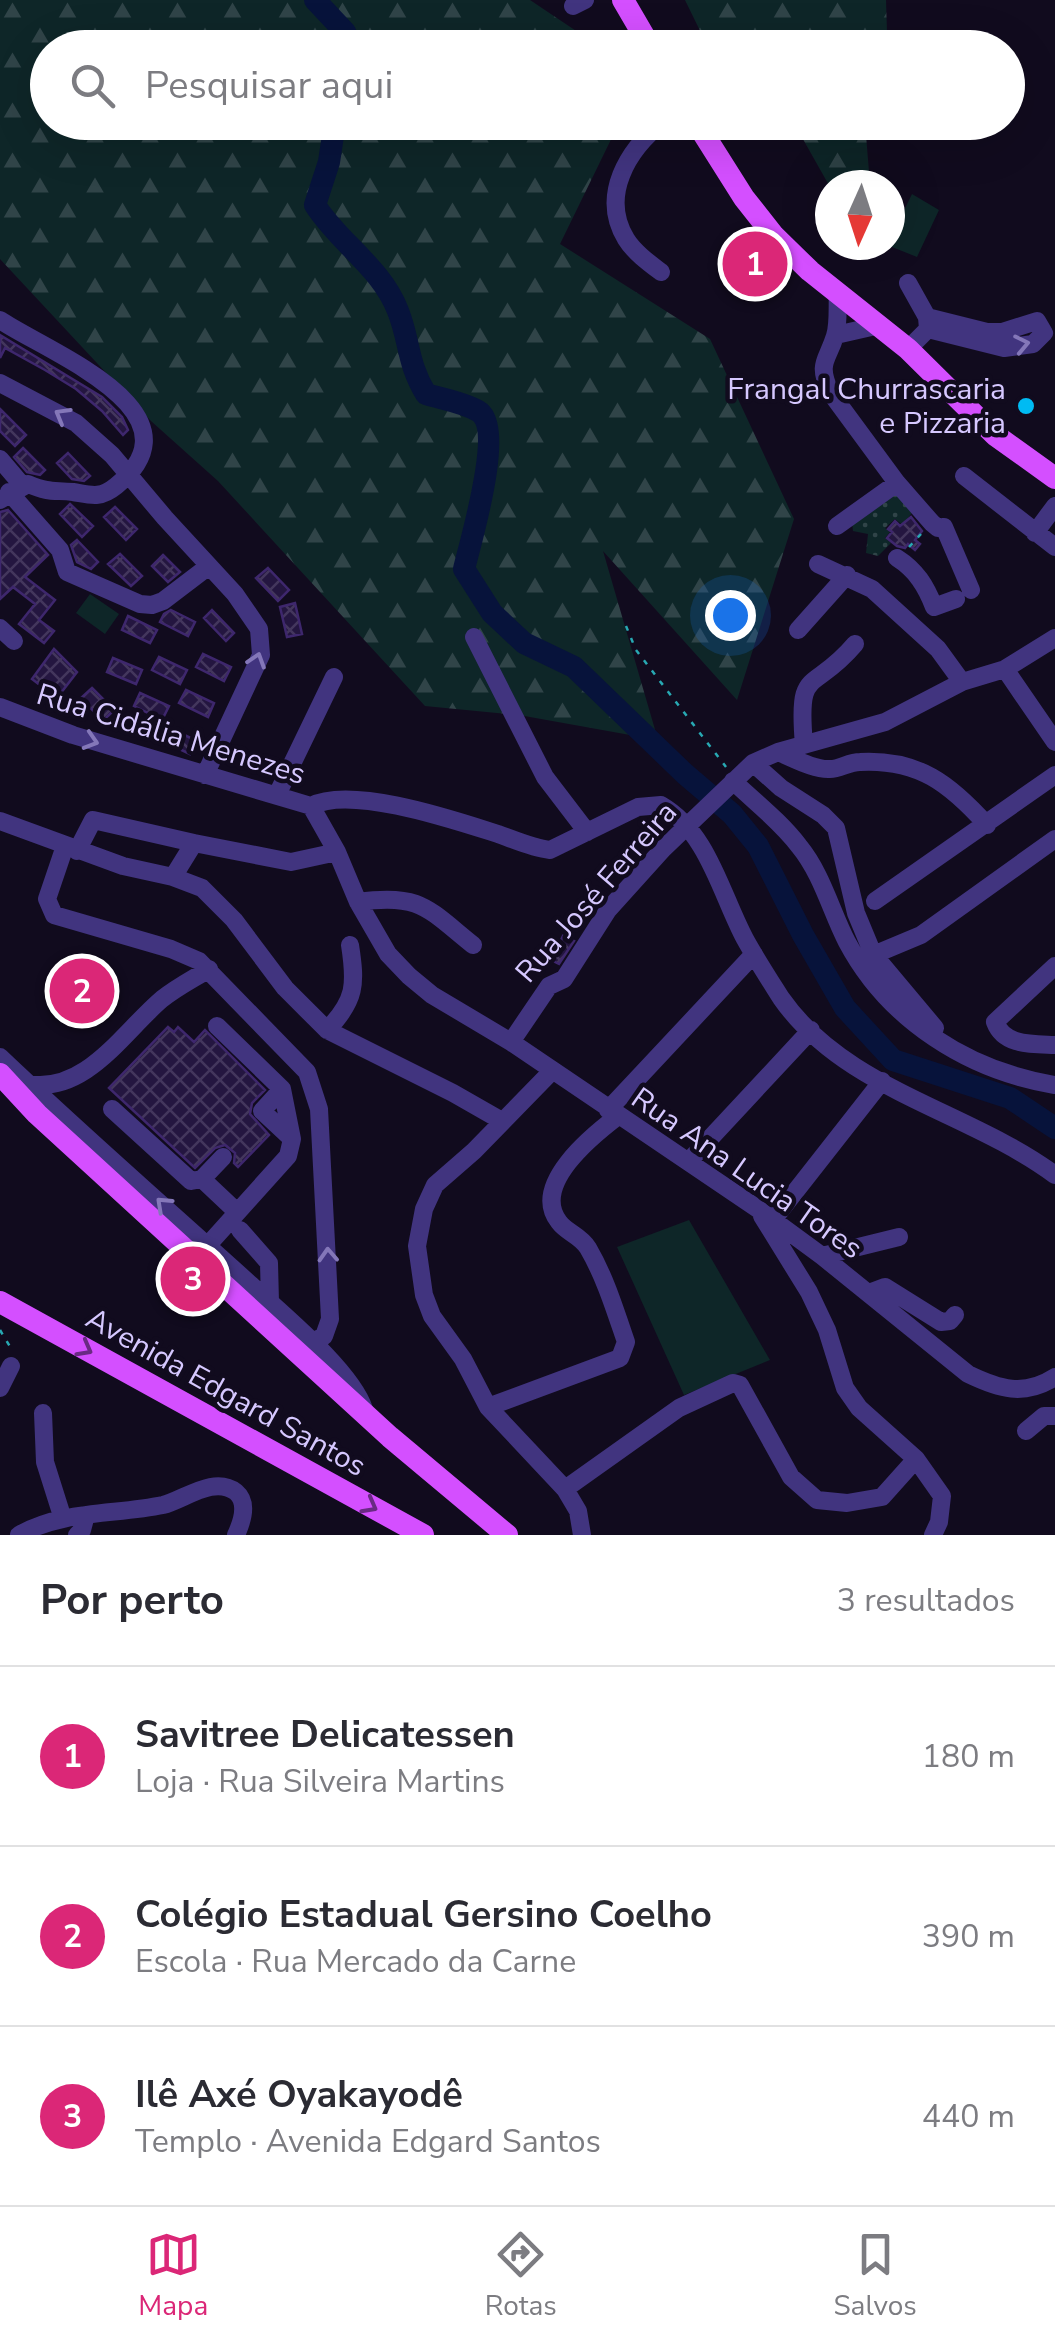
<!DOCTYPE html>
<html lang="pt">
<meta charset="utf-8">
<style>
body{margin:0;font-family:"Nunito Sans",sans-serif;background:#f2f2f3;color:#2b2b33}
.compass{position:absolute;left:815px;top:170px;width:90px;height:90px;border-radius:50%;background:#fff;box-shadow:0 10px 40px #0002;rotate:183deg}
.you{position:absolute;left:730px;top:615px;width:35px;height:35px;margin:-25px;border:8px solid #fff;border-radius:50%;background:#1a73e8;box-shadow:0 0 0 15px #1a73e833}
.badge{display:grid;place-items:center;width:65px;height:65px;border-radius:50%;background:#db2777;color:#fff;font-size:32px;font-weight:700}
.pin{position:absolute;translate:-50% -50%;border:5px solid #fff;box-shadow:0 2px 10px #0006}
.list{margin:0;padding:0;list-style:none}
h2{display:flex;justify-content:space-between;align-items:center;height:130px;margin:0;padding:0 40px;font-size:42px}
h2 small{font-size:32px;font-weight:400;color:#7c7c81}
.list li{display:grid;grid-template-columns:65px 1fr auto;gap:30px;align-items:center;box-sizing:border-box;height:180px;padding:0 40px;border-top:2px solid #e1e1e2}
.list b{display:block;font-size:38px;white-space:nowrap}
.list p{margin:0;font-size:32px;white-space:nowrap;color:#7c7c81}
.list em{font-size:32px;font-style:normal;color:#7c7c81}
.icon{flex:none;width:55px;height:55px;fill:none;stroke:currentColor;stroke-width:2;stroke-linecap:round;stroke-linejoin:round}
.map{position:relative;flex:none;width:1055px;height:1535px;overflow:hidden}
.search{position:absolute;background:#fff;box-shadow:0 10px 40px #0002;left:30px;right:30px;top:30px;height:110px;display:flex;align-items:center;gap:25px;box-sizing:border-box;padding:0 35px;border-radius:55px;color:#7c7c81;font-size:38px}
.sheet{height:670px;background:#fff}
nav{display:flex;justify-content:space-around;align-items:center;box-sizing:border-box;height:140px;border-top:2px solid #e1e1e2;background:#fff;font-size:28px;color:#7c7c81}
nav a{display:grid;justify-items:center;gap:5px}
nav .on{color:#db2777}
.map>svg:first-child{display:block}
</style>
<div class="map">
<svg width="1055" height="1535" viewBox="0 0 1055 1535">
<defs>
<pattern id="grass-dots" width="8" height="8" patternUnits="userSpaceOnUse" patternTransform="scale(2.5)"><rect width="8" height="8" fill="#0e2628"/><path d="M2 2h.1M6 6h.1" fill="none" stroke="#304448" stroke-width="1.8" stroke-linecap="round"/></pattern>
<pattern id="forest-firs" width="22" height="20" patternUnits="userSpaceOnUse" patternTransform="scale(2.5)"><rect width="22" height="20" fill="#0e2628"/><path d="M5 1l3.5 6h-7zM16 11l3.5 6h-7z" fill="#304448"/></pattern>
<pattern id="building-cross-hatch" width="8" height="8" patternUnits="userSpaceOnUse" patternTransform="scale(2.5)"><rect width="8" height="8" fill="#241640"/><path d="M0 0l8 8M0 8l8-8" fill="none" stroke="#43365d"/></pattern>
</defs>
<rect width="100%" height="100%" fill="#110b1e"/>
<!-- grass -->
<path fill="url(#grass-dots)" d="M897 493 914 510 903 525 895 519 885 528 890 532 885 538 891 543 878 556 866 553 868 534 853 531 852 522Z"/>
<!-- forest -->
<path fill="url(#forest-firs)" d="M0 0H530L600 47 48 48V122L619 123 560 244 710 339 794 519 737 700 603 551 658 740 519 715 425 706 218 481 151 421 0 259Z
M685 0H886L887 33 900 47H708Z
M785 123H865L870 184 830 187 795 125Z"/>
<!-- park -->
<path fill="#0e2628" d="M912 194 939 210 917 257 887 245Z
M90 594 119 614 105 634 76 613Z
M689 1220 770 1360 684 1395 617 1247Z"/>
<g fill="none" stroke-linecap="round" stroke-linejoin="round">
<!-- river -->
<path stroke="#07133b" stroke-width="22" d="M315 0 345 32 352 48
M335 122 329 162 315 205C339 243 381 267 398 311 410 341 407 363 426 394 442 399 463 402 478 411 505 427 471 540 464 569L492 613 524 643 574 667 685 774 732 814 758 846 803 935 845 1008 893 1060 1010 1098 1055 1128"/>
</g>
<!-- building -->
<path fill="url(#building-cross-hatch)" stroke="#3e276d" stroke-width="2.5" d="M0 335 102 397 122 417 128 430 123 435 102 411 76 389 45 370 5 348 0 358Z
M0 409 26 435 15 446 0 431Z
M23 448 45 470 40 475 27 472 14 457Z
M68 453 90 476 84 481 72 479 57 463Z
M70 504 93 526 82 537 60 514Z
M115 507 137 529 126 540 104 517Z
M8 510 48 555 25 577 55 600 39 620 54 631 44 643 19 624 35 604 13 587 0 599V512Z
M911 517 922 531 915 540 920 544 915 550 908 544 905 548 897 546 887 538 892 532 888 529 895 521 900 526Z
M77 540 98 562 91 569 77 562 71 545Z
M120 554 142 576 131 586 108 564Z
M163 555 180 572 168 582 152 566Z
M268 568 289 590 278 601 256 578Z
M295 603 302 634 287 637 280 607Z
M171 610 195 622 188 636 160 622 164 614Z
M212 610 234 633 226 641 204 618Z
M128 616 157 630 150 643 122 630Z
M54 649 77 672 57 698 32 679Z
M203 654 231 667 224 681 196 667Z
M159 657 187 670 180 684 152 670Z
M113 658 142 670 136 684 107 672Z
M92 688 114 710 103 721 81 698Z
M186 690 214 703 208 717 179 703Z
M140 693 169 706 162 720 134 706Z
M168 727 197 741 190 754 162 741Z
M563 936 574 941 559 964 551 960Z
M168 1027 174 1032 178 1027 194 1042 205 1030 265 1090 252 1103 250 1114 269 1135 238 1167 234 1163 235 1153 225 1145 215 1148 195 1168 109 1088Z"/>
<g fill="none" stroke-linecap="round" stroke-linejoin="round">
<!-- path -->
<path stroke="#28a9b3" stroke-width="2.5" stroke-dasharray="5 8" stroke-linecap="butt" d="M909 547 921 534
M626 626 636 650 726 767
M0 1330 12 1350"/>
<!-- minor -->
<path stroke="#41347f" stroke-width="18" d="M573 6 585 0
M661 272C649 263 634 252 626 239 600 196 627 150 663 122
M838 292C837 306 839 323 835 336 827 362 817 362 830 392L897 483 932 523 938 528 944 527 971 590
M927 317 987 332H1002L1037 321 1044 333 1033 344 1004 348 928 329
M0 320C47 352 208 412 116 486 100 499 91 495 73 492 52 490 50 493 28 484L0 500
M836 335 880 325
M908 349 928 329 927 317 908 283
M0 383 76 423 112 455 165 518 235 594 259 629 261 655 205 775
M0 459 22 485
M964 476 1055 547
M9 492 60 550 67 572 140 604 152 605 163 601 209 566
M837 526 897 483
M1035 533 1055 506
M897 558C916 570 926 586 934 607L956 599
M818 564 872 589 938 649 962 682
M0 628 14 641
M798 630 847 575
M474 637 545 777 587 832
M1005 669 1055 742
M0 707 73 735 311 806 337 852 358 902 388 954 409 976 432 995 511 1042 758 1209 822 1256 968 1374C999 1389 1024 1397 1055 1377
M804 745C797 664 812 695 855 644
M778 752C793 758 814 770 830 769 840 769 849 762 860 762 919 759 950 784 987 825
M753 763 781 788 823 815 836 828 856 913 873 954 935 1028
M733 781C755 802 781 822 799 846 822 874 831 911 847 942 889 1021 969 1071 1055 1085
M277 795 334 677
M311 806C351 785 454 820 498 834 515 840 532 848 550 850L638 807 661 805C708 832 721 894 745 939 756 959 769 979 781 998 845 1090 969 1111 1055 1175
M0 821 123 866 173 877 202 888 234 920 285 988 327 1030 453 1093 502 1121
M65 846 47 899 54 915 171 949 199 961 307 1072 319 1109 330 1319 324 1336 311 1343
M77 851 93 820 194 843
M173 877 194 843 291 862 337 852
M875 901 1055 775
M358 902C420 893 427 908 473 945
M866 958 921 935 1055 839
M1055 966 995 1022C1004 1046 1032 1044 1055 1045
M327 1030C356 1000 356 984 350 945
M511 1042 549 986 564 979 608 910 663 849 753 763 778 752 885 722 962 682 1005 669 1055 638
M0 1057C82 1135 167 1209 251 1285 282 1314 351 1370 364 1409
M552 1071 474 1151 435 1185 424 1209 417 1246 424 1295 432 1316 463 1359 488 1407 565 1489 578 1511 582 1535
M28 1084C86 1094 123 1032 162 999 177 987 193 979 209 969
M282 1089 262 1111 292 1139
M112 1109 191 1181 202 1179 223 1157
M608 1110 754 954
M689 1161 811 1030
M202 1179 237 1212
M762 1216 809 1292 827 1330 845 1388 859 1408 916 1459 942 1496 939 1522 933 1535
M773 1220 882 1081
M240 1230 269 1263 270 1302
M208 1245 288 1156 292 1139 282 1089 217 1026
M822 1256 899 1237
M869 1293 885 1287 941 1322 950 1321 955 1315
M0 1388 11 1366
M488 1407 620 1358 626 1342C615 1310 605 1277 588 1248 580 1235 567 1233 559 1222 530 1185 593 1135 618 1116
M43 1413 45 1462 63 1519
M1026 1431 1044 1416H1055
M565 1489 679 1408 733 1383 740 1385 791 1477 817 1500 847 1503 882 1497 916 1459
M19 1535C63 1510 115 1515 163 1505 184 1500 214 1475 236 1492 249 1503 242 1522 236 1535
M77 1535 82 1530 86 1515"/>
<!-- major -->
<path stroke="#d44fff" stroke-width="22" d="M623 0 651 48
M696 122 744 198 774 236 810 271 908 349 995 435 1055 478
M0 1074 37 1114 390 1437 507 1535
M0 1302 423 1535"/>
</g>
<!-- one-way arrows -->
<defs><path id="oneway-chevron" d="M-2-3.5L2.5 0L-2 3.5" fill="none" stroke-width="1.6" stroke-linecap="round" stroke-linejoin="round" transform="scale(2.5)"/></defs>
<g stroke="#8477b9">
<use href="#oneway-chevron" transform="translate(1022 344) rotate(-12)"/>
<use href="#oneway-chevron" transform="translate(62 415) rotate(-150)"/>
<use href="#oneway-chevron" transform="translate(257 660) rotate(-72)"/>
<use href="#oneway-chevron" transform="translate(91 741) rotate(17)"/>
<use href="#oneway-chevron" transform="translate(163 1204) rotate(-137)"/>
<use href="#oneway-chevron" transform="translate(328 1255) rotate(-93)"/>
</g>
<g stroke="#692a83">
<use href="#oneway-chevron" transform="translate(85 1349) rotate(29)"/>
<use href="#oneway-chevron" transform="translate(370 1506) rotate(29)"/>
</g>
<!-- markers -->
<circle fill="#00bbf3" stroke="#110b1e" stroke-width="4" cx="1026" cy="406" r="10"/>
<g text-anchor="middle" stroke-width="9" stroke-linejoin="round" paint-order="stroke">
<!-- poi labels -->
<g font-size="30" fill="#d6c8ff" stroke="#110b1e" text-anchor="end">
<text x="1006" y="399">Frangal Churrascaria<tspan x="1006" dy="34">e Pizzaria</tspan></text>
</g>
<!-- street labels -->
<g font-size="30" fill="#d6c8ff" stroke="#110b1e">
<text transform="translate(171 734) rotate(17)" y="10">Rua Cidália Menezes</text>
<text transform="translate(596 892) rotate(-49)" y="10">Rua José Ferreira</text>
<text transform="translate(747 1173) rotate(35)" y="10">Rua Ana Lucia Tores</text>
<text transform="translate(226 1392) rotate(29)" y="10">Avenida Edgard Santos</text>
</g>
</g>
</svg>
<svg class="compass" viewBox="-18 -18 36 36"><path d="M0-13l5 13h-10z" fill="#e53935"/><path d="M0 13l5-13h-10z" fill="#7c7c81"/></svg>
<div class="you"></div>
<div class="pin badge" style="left:755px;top:264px">1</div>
<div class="pin badge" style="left:82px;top:991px">2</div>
<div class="pin badge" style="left:193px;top:1279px">3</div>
<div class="search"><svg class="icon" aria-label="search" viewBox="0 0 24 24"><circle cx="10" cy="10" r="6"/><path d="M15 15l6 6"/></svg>Pesquisar aqui</div>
</div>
<section class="sheet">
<h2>Por perto<small>3 resultados</small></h2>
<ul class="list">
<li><span class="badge">1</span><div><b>Savitree Delicatessen</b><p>Loja · Rua Silveira Martins</p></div><em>180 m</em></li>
<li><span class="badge">2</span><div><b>Colégio Estadual Gersino Coelho</b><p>Escola · Rua Mercado da Carne</p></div><em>390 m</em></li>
<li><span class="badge">3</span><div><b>Ilê Axé Oyakayodê</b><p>Templo · Avenida Edgard Santos</p></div><em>440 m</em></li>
</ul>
</section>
<nav>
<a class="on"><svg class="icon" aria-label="map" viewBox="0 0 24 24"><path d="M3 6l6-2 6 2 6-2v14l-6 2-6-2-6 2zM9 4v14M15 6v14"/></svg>Mapa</a>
<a><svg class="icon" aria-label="directions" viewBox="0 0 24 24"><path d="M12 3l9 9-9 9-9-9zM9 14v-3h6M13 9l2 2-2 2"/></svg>Rotas</a>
<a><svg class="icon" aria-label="saved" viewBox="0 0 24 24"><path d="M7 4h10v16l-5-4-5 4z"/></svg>Salvos</a>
</nav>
